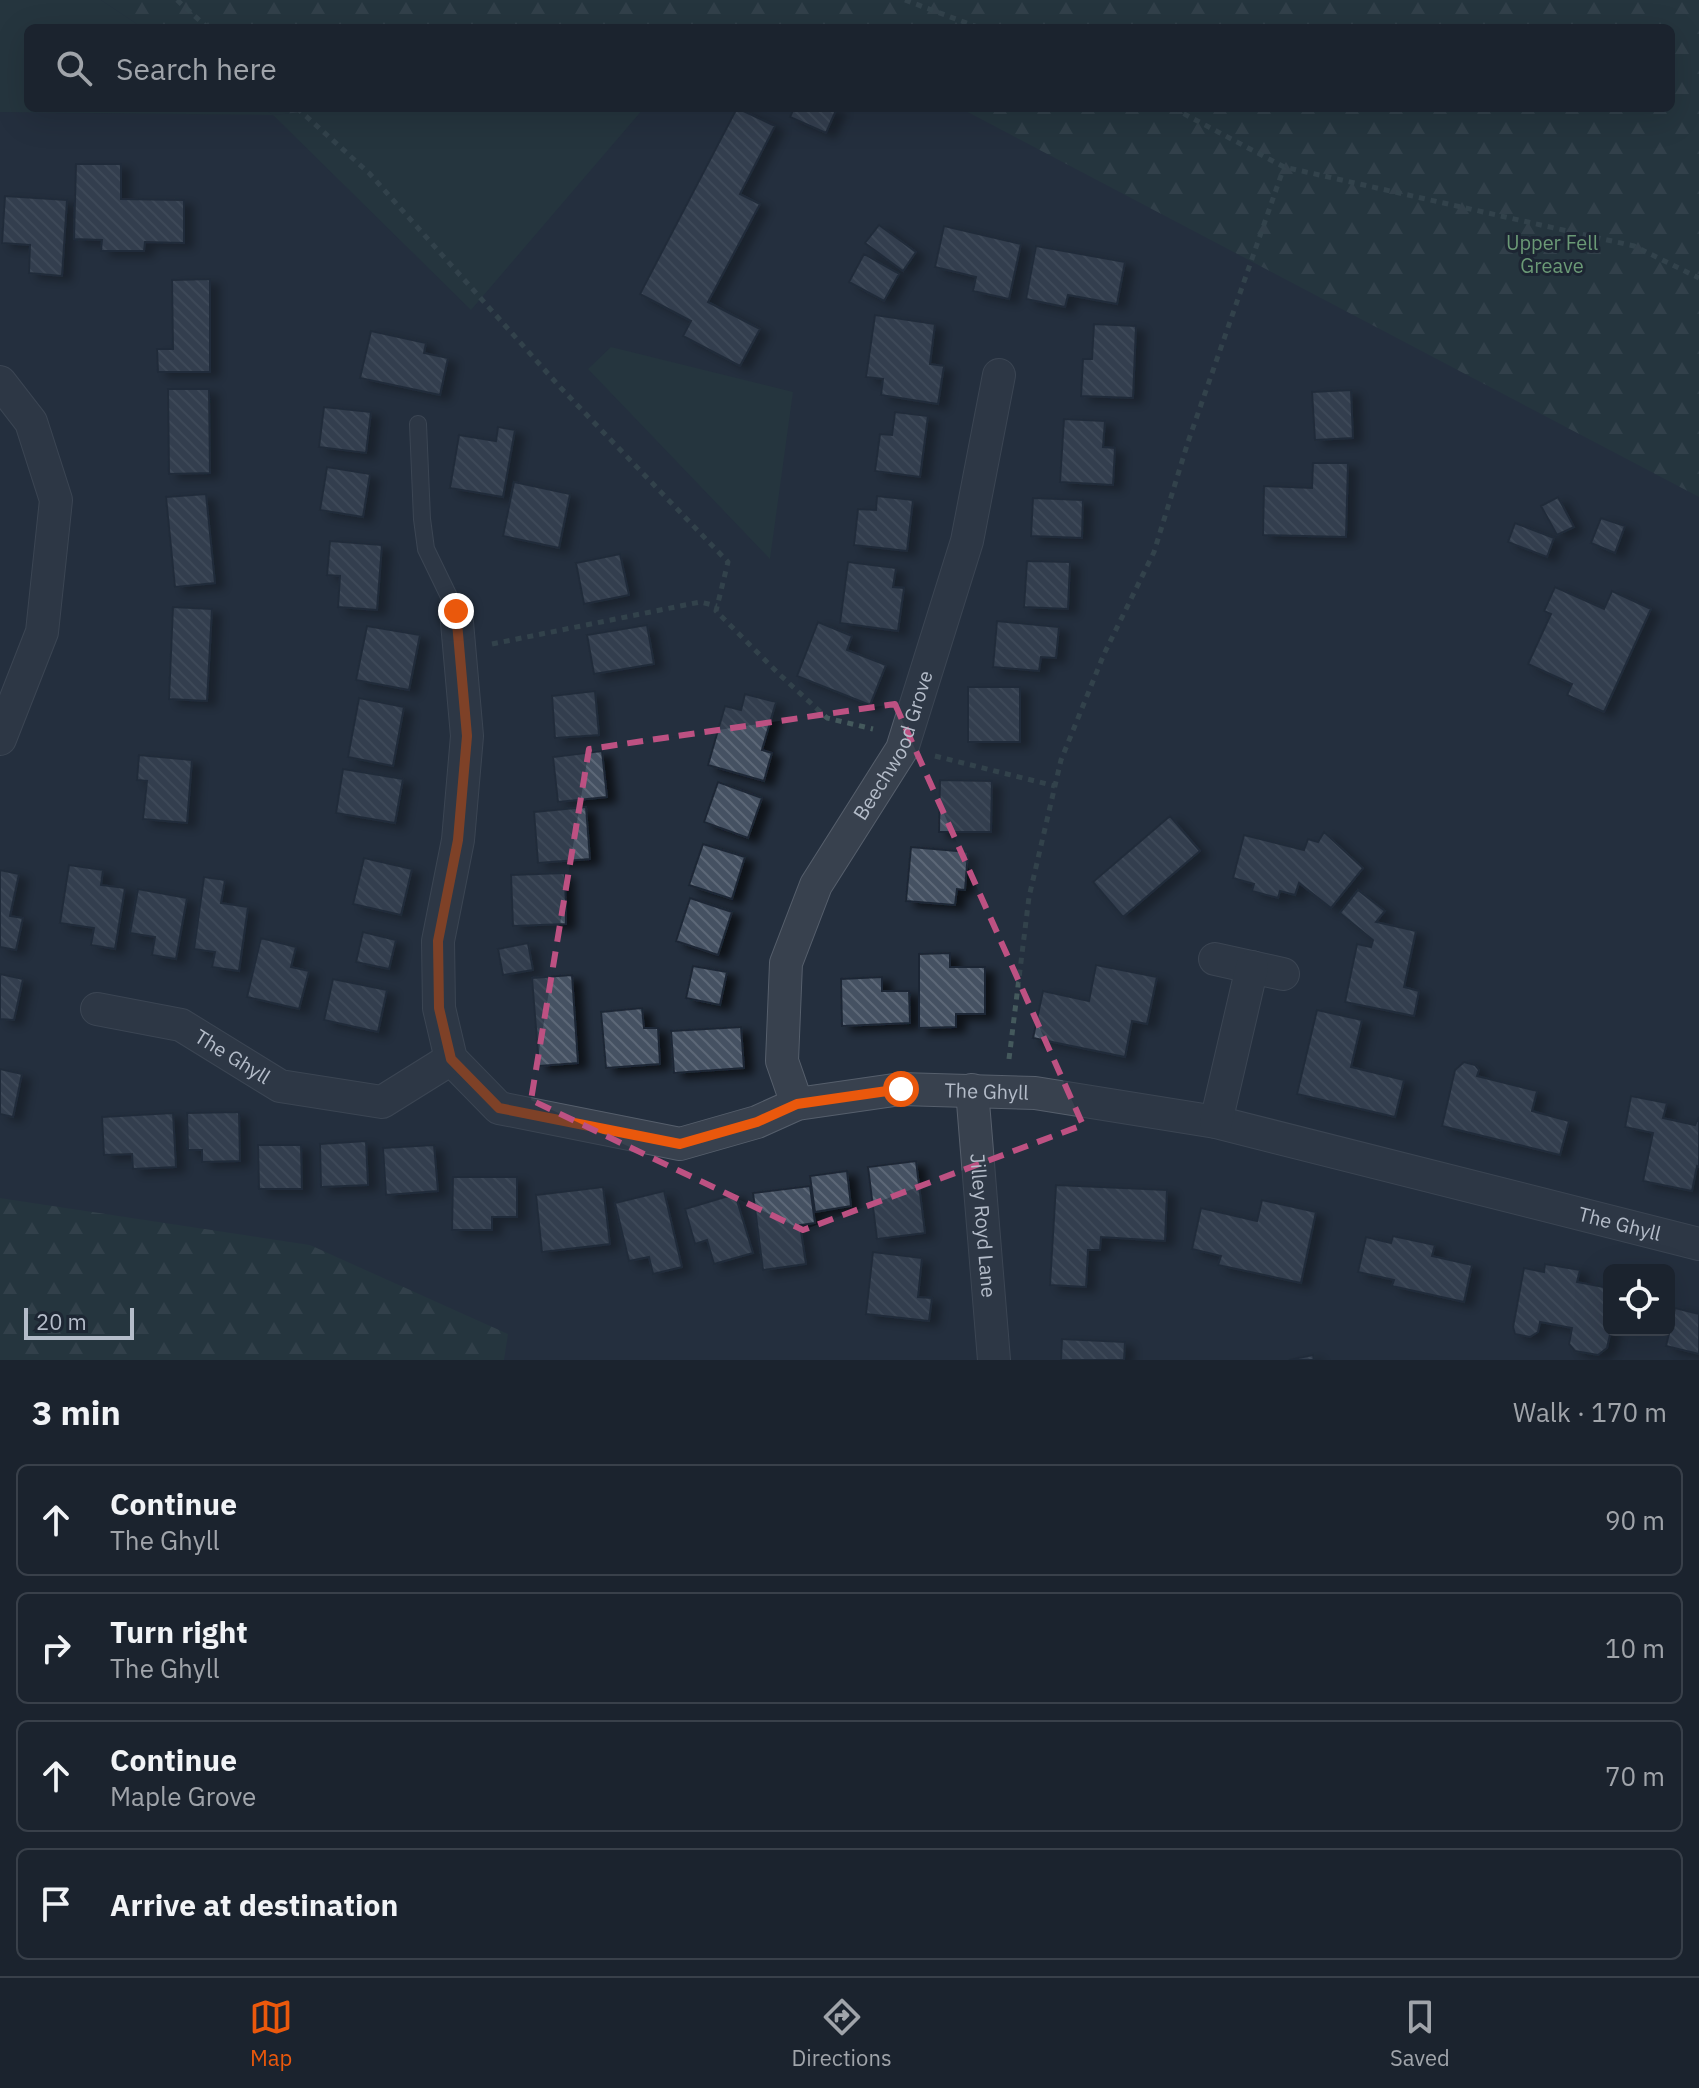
<!DOCTYPE html>
<meta charset="utf-8">
<style>
body{margin:0;font-family:"IBM Plex Sans",sans-serif;background:#282f3a;color:#f1f3f6}
.controls{position:absolute;right:24px;bottom:24px;display:grid;overflow:hidden;border-radius:12px;box-shadow:0 8px 32px #0002}
.controls button{width:72px;height:72px;display:grid;place-items:center;padding:0;border:0;border-bottom:2px solid #39404a;background:#1b232e;color:#f1f3f6;font:40px sans-serif}
.scale{position:absolute;left:24px;bottom:20px;width:110px;box-sizing:border-box;padding-left:8px;border:4px solid #b4bcc9;border-top:0;font-size:22px;line-height:28px;white-space:nowrap;color:#b4bcc9;-webkit-text-stroke:6px #1d2633;paint-order:stroke}
.stop{position:absolute;width:24px;height:24px;margin:-18px;border:6px solid #ea580c;border-radius:50%;background:#fff}
.stop.end{background:#ea580c;border-color:#fff;box-shadow:0 2px 8px #0008}
.list{margin:0;padding:0;list-style:none}
h2{display:flex;justify-content:space-between;align-items:center;height:104px;margin:0;padding:0 32px;font-size:34px}
h2 small{font-size:26px;font-weight:400;color:#a0a4aa}
.list li{display:grid;grid-template-columns:52px 1fr auto;gap:24px;align-items:center;box-sizing:border-box;height:112px;margin:0 16px 16px;padding:0 16px;border:2px solid #39404a;border-radius:12px}
.list b{display:block;font-size:30px;white-space:nowrap}
.list p{margin:0;font-size:26px;white-space:nowrap;color:#a0a4aa}
.list em{font-size:26px;font-style:normal;color:#a0a4aa}
.icon{flex:none;width:44px;height:44px;fill:none;stroke:currentColor;stroke-width:2;stroke-linecap:round;stroke-linejoin:round}
.map{position:relative;flex:none;width:1699px;height:1360px;overflow:hidden}
.search{position:absolute;background:#1b232e;box-shadow:0 8px 32px #0002;left:24px;right:24px;top:24px;height:88px;display:flex;align-items:center;gap:20px;box-sizing:border-box;padding:0 28px;border-radius:12px;color:#a0a4aa;font-size:30px}
.sheet{height:616px;background:#1b232e}
nav{display:flex;justify-content:space-around;align-items:center;box-sizing:border-box;height:112px;border-top:2px solid #39404a;background:#1b232e;font-size:22px;color:#a0a4aa}
nav a{display:grid;justify-items:center;gap:4px}
nav .on{color:#ea580c}
.map>svg:first-child{display:block}
</style>
<div class="map">
<svg width="1699" height="1360" viewBox="0 0 1699 1360">
<defs>
<pattern id="forest-firs" width="22" height="20" patternUnits="userSpaceOnUse" patternTransform="scale(2)"><rect width="22" height="20" fill="#263c3f"/><path d="M5 1l3.5 6h-7zM16 11l3.5 6h-7z" fill="#435659"/></pattern>
<pattern id="building-back-hatch" width="6" height="6" patternUnits="userSpaceOnUse" patternTransform="scale(2)"><rect width="6" height="6" fill="#455162"/><path d="M-1 5l2 2M0 0l6 6M5-1l2 2" fill="none" stroke="#5d6877"/></pattern>
<filter id="shadow"><feDropShadow dx="9" dy="5" stdDeviation="4" flood-color="#0009"/></filter>
</defs>
<rect width="100%" height="100%" fill="#242f3e"/>
<!-- grass -->
<path fill="#263c3f" d="M0 0H101L143 28H28V108H263L273 115 342 108H644L471 310 273 115 0 112Z
M611 347 793 392 770 559 588 369Z"/>
<!-- forest -->
<path fill="url(#forest-firs)" d="M101 0H1699V497L960 108H1671V28H143Z
M263 108H342L273 115Z
M0 1198 310 1245 508 1334 504 1360H0Z"/>
<!-- building -->
<path fill="url(#building-back-hatch)" stroke="#1f2835" stroke-width="2" filter="url(#shadow)" d="M737 108 775 126 740 194 760 204 708 302 760 329 740 366 683 336 691 321 640 294Z
M794 108H837L826 133 790 117Z
M76 164H121V199L184 200V243L145 242 144 251H101L102 240 74 239Z
M5 196 67 200 62 276 29 273 30 245 2 243Z
M879 225 916 252 903 271 865 243Z
M944 226 1021 244 1009 299 973 291 976 277 935 267Z
M1036 246 1125 262 1117 304 1068 295 1065 307 1026 299Z
M864 254 899 274 884 301 849 282Z
M210 279V372H158L157 349H173L172 280Z
M875 315 935 324 930 364 944 366 938 404 881 395 883 379 866 377Z
M1094 324 1136 326 1133 398 1081 396 1083 359H1092Z
M371 331 426 343 424 353 448 358 440 395 360 378Z
M168 389H209L210 473 169 474Z
M1351 390 1353 438 1315 440 1312 392Z
M324 407 371 412 366 453 319 447Z
M895 412 928 416 920 477 875 471 880 434 892 435Z
M1064 419 1105 421 1103 447 1115 448 1113 485 1060 482Z
M498 427 515 430 503 497 450 488 459 435 496 441Z
M1313 463H1348L1346 537 1263 535 1264 486 1312 488Z
M327 467 370 474 363 517 320 510Z
M514 482 570 494 559 548 503 536Z
M206 494 215 583 175 587 166 497Z
M877 496 913 500 907 551 854 545 858 509 876 510Z
M1558 497 1574 527 1557 535 1541 506Z
M1033 498 1083 500 1082 538 1031 536Z
M1601 518 1625 526 1615 553 1591 543Z
M1515 523 1554 538 1547 557 1508 542Z
M330 541 382 545 377 610 338 607 340 576 327 575Z
M620 554 629 595 584 604 576 563Z
M1027 561 1070 562 1068 609 1024 607Z
M848 562 896 568 893 587 904 588 898 631 840 623Z
M1555 587 1604 609 1612 591 1651 609 1604 712 1567 695 1572 684 1528 664 1551 614 1544 611Z
M173 607 212 609 207 701 169 699Z
M997 621 1059 627 1056 658 1041 657 1039 671 993 667Z
M818 622 852 636 847 650 886 665 870 705 797 676Z
M647 625 654 664 594 674 587 635Z
M367 626 420 635 409 690 356 680Z
M968 687H1020V742H968Z
M595 691 599 735 555 738 552 696Z
M745 694 776 702 762 750 772 753 764 781 708 765 725 706 741 710Z
M359 698 404 707 393 766 348 757Z
M602 751 607 797 558 802 553 757Z
M139 755 192 760 187 823 143 819 147 781 137 780Z
M343 769 403 779 395 823 336 813Z
M940 780 992 781 991 832H939Z
M718 782 762 798 748 838 704 822Z
M586 807 590 859 538 863 534 812Z
M1170 816 1200 851 1123 917 1093 882Z
M1324 832 1363 868 1331 908 1299 883 1295 895 1280 891 1278 898 1252 891 1254 884 1233 878 1244 835 1304 850 1308 839 1318 842Z
M703 844 745 857 732 899 689 885Z
M911 847 968 852 965 890 957 889 955 905 906 901Z
M364 858 412 869 401 915 353 904Z
M69 865 103 870 101 885 125 888 115 949 91 945 94 928 60 923Z
M0 870 19 874 10 916 23 918 16 950 0 947Z
M565 873 566 924 513 926 511 875Z
M204 877 225 880 221 903 248 907 239 971 212 967 215 952 194 949Z
M138 889 187 898 176 959 152 955 155 937 130 933Z
M1358 890 1385 911 1376 922 1416 931 1404 987 1419 991 1414 1016 1345 1002 1357 944 1371 947 1373 940 1340 913Z
M690 898 732 912 718 955 676 941Z
M363 932 396 940 389 969 356 962Z
M261 938 296 947 291 967 309 971 299 1009 247 997Z
M528 943 533 970 503 975 498 949Z
M950 953V967H985V1014H956V1027L919 1028V954Z
M1096 965 1157 977 1147 1024 1132 1021 1125 1057 1033 1038 1043 991 1089 1001Z
M693 966 727 972 720 1005 686 998Z
M0 974 23 979 14 1020 0 1019Z
M572 975 578 1063 539 1066 532 978Z
M882 977V991H909L910 1023 842 1026 841 979Z
M333 979 387 990 378 1032 324 1020Z
M642 1008 644 1028H658L660 1064 606 1068 601 1012Z
M1317 1010 1362 1020 1351 1067 1404 1080 1395 1117 1297 1094Z
M741 1027 744 1068 674 1073 671 1031Z
M1464 1062 1475 1065 1479 1070 1477 1076 1537 1091 1532 1111 1569 1121 1560 1155 1442 1126 1455 1070Z
M0 1069 22 1074 13 1117 0 1114Z
M1631 1096 1667 1103 1663 1118 1695 1125 1699 1117V1167L1697 1166 1692 1191 1643 1181 1653 1133 1625 1127Z
M239 1112 240 1161 202 1162V1150H188L187 1113Z
M173 1113 176 1167 133 1169 132 1154 104 1155 102 1117Z
M366 1141 368 1185 321 1187 320 1144Z
M258 1145H301L302 1189H259Z
M434 1145 438 1191 386 1195 383 1148Z
M916 1161 925 1233 877 1239 868 1167Z
M847 1171 851 1206 815 1212 810 1176Z
M453 1177H517V1217H492V1230H452Z
M1056 1185 1167 1190 1165 1241 1101 1237 1100 1250H1088L1086 1287 1050 1285Z
M810 1186 815 1223 800 1225 806 1264 763 1270 753 1193Z
M603 1187 610 1244 542 1252 536 1195Z
M664 1191 682 1267 653 1274 649 1257 629 1261 615 1203Z
M735 1194 753 1253 714 1264 707 1240 695 1244 685 1209Z
M1262 1200 1316 1212 1301 1283 1218 1265 1221 1256 1192 1249 1201 1208 1257 1221Z
M1393 1236 1435 1245 1432 1256 1472 1265 1464 1302 1392 1286 1394 1280 1358 1272 1366 1237 1391 1243Z
M873 1252 922 1258 918 1297 932 1298 929 1321 866 1314Z
M1545 1264 1580 1270 1577 1282 1609 1288V1330H1611L1607 1348 1598 1355 1575 1351 1569 1344 1572 1328 1540 1322 1538 1332 1530 1337 1515 1334 1513 1327 1524 1268 1544 1272Z
M1675 1308 1699 1314V1354L1666 1346Z
M1062 1339 1125 1342 1124 1360H1061Z
M1313 1355 1314 1360H1289Z"/>
<g fill="none" stroke-linecap="round" stroke-linejoin="round">
<defs>
<path id="lane" d="M418 424 422 519 426 549 456 611"/>
<g id="street">
<path d="M0 382 31 422 56 500 42 632 0 739"/>
<path id="s1" d="M456 611 467 736 458 840 438 941 439 1008 451 1059 499 1108 680 1144 757 1122 797 1104 901 1089 1035 1093 1216 1122 1699 1244"/>
<path d="M1215 959 1283 974"/>
<path id="s2" d="M97 1009 181 1025 280 1086 382 1102 451 1059"/>
<path id="s3" d="M972 1090 994 1360"/>
<path id="s4" d="M797 1104 782 1061 786 963 816 885 902 749 967 541 999 375"/>
<path d="M1216 1122 1252 967"/>
</g>
</defs>
<!-- lane casing -->
<use href="#lane" stroke="#565f6c" stroke-width="18"/>
<!-- street casing -->
<use href="#street" stroke="#565f6c" stroke-width="34"/>
<!-- path -->
<path stroke="#44595c" stroke-width="5" stroke-dasharray="6 6" stroke-linecap="butt" d="M177 0 208 28
M905 0 980 28
M297 108 369 173 559 386 728 562 716 611 779 674 827 718 873 729
M1173 108 1284 167 1634 246 1699 278
M492 644 700 602 717 606
M935 756 1055 786
M1009 1059 1029 897 1061 760 1104 654 1154 552 1188 442 1284 167"/>
<!-- lane -->
<use href="#lane" stroke="#38414e" stroke-width="16"/>
<!-- street -->
<use href="#street" stroke="#38414e" stroke-width="32"/>
</g>
<g fill="none" stroke-linecap="round" stroke-linejoin="round">
<!-- route -->
<path stroke="#ea580c" stroke-width="10" d="M456 611 467 736 458 840 438 941 439 1008 451 1059 499 1108 680 1144 757 1122 797 1104 901 1089"/>
</g>
<!-- marked area -->
<path d="M0 0H1699V1360H0ZM895 704 1083 1125 803 1230 531 1100 589 749Z" fill="#242f3e" fill-opacity=".55" fill-rule="evenodd"/>
<path fill="none" stroke="#bd5182" stroke-width="6" stroke-dasharray="16 10" stroke-linejoin="round" d="M895 704 1083 1125 803 1230 531 1100 589 749Z"/>
<g text-anchor="middle" stroke-width="6" stroke-linejoin="round" paint-order="stroke">
<!-- park labels -->
<g font-size="20" fill="#6b9a76" stroke="#1d2633">
<text x="1552" y="250">Upper Fell<tspan x="1552" dy="23">Greave</tspan></text>
</g>
<!-- street labels -->
<g font-size="20" fill="#b4bcc9" stroke="#1d2633">
<text dy="7" stroke="none"><textPath href="#s4" startOffset="388">Beechwood Grove</textPath></text>
<text dy="7" stroke="none"><textPath href="#s2" startOffset="146">The Ghyll</textPath></text>
<text dy="7" stroke="none"><textPath href="#s1" startOffset="1020">The Ghyll</textPath></text>
<text dy="7" stroke="none"><textPath href="#s1" startOffset="1668">The Ghyll</textPath></text>
<text dy="7" stroke="none"><textPath href="#s3" startOffset="136">Jilley Royd Lane</textPath></text>
</g>
</g>
</svg>
<div class="controls">
<button><svg class="icon" aria-label="locate" viewBox="0 0 24 24"><circle cx="12" cy="12" r="6"/><path d="M12 2v4M12 18v4M2 12h4M18 12h4"/></svg></button>
</div>
<div class="scale">20 m</div>
<div class="stop" style="left:901px;top:1089px"></div>
<div class="stop end" style="left:456px;top:611px"></div>
<div class="search"><svg class="icon" aria-label="search" viewBox="0 0 24 24"><circle cx="10" cy="10" r="6"/><path d="M15 15l6 6"/></svg>Search here</div>
</div>
<section class="sheet">
<h2>3 min<small>Walk · 170 m</small></h2>
<ul class="list">
<li><svg class="icon" aria-label="ahead" viewBox="0 0 24 24"><path d="M12 20V5M6 11l6-6 6 6"/></svg><div><b>Continue</b><p>The Ghyll</p></div><em>90 m</em></li>
<li><svg class="icon" aria-label="right" viewBox="0 0 24 24"><path d="M7 20v-9h11M14 6l5 5-5 5"/></svg><div><b>Turn right</b><p>The Ghyll</p></div><em>10 m</em></li>
<li><svg class="icon" aria-label="ahead" viewBox="0 0 24 24"><path d="M12 20V5M6 11l6-6 6 6"/></svg><div><b>Continue</b><p>Maple Grove</p></div><em>70 m</em></li>
<li><svg class="icon" aria-label="arrive" viewBox="0 0 24 24"><path d="M6 21V4h12l-3 4 3 4H6"/></svg><div><b>Arrive at destination</b></div></li>
</ul>
</section>
<nav>
<a class="on"><svg class="icon" aria-label="map" viewBox="0 0 24 24"><path d="M3 6l6-2 6 2 6-2v14l-6 2-6-2-6 2zM9 4v14M15 6v14"/></svg>Map</a>
<a><svg class="icon" aria-label="directions" viewBox="0 0 24 24"><path d="M12 3l9 9-9 9-9-9zM9 14v-3h6M13 9l2 2-2 2"/></svg>Directions</a>
<a><svg class="icon" aria-label="saved" viewBox="0 0 24 24"><path d="M7 4h10v16l-5-4-5 4z"/></svg>Saved</a>
</nav>
